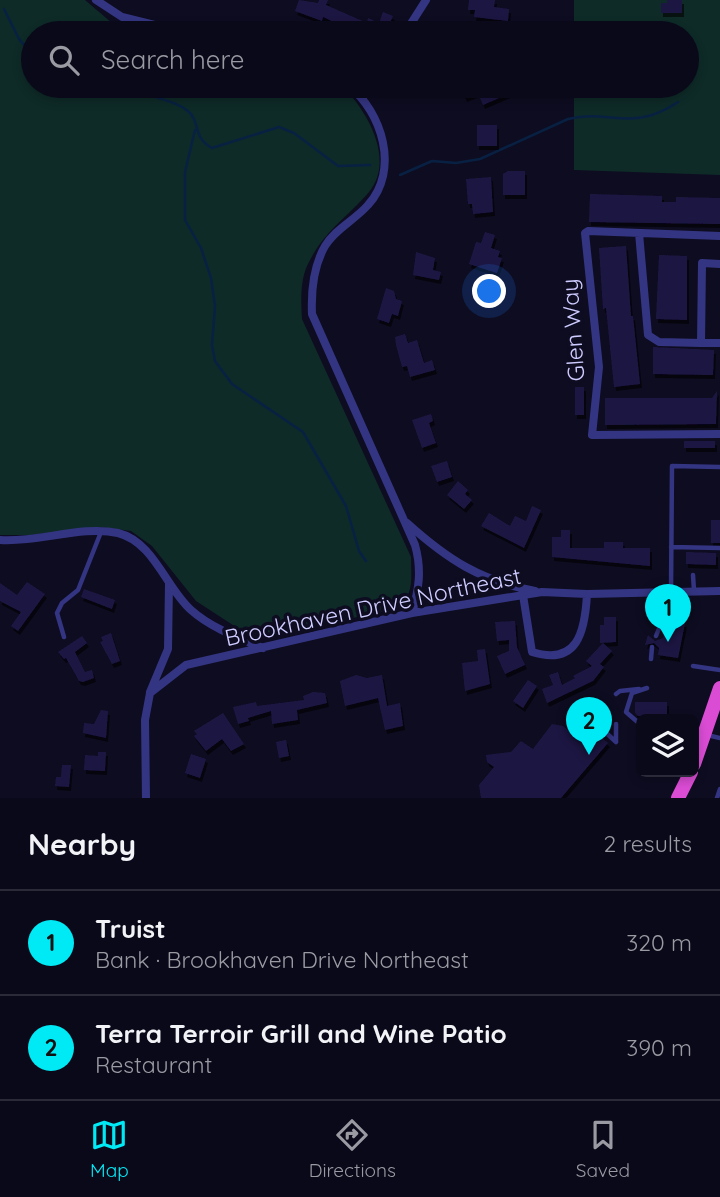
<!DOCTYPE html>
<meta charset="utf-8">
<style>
body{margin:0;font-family:Quicksand,sans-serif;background:#131222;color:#f1f3f6}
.controls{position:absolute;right:21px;bottom:21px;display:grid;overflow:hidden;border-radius:10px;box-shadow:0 4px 10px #0003}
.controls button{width:63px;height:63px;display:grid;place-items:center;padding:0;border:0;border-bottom:2px solid #2a2a38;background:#0a0919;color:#f1f3f6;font:35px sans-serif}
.you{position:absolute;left:490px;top:292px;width:24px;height:24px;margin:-18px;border:5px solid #fff;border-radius:50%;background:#1a73e8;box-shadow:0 0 0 10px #1a73e833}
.badge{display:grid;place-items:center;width:46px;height:46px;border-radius:50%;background:#00eaf6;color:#111;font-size:23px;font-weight:700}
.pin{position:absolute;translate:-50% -58px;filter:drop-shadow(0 2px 4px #0008)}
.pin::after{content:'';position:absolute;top:37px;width:24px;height:21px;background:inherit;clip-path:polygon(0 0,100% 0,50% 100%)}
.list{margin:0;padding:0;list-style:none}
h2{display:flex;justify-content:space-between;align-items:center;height:91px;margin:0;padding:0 28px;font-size:30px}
h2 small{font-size:23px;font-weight:400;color:#999aa2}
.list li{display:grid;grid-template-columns:46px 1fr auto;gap:21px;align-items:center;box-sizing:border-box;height:105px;padding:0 28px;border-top:2px solid #2a2a38}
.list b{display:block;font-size:26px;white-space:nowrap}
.list p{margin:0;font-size:23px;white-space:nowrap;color:#999aa2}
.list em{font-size:23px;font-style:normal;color:#999aa2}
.icon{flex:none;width:38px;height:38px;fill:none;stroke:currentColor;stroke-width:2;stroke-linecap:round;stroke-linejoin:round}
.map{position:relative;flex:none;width:720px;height:798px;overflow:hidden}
.search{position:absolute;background:#0a0919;box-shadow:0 4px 10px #0003;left:21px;right:21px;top:21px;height:77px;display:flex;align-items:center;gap:18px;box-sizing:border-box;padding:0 24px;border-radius:38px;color:#999aa2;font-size:26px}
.sheet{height:301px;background:#0a0919}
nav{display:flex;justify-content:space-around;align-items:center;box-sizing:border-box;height:98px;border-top:2px solid #2a2a38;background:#0a0919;font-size:19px;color:#999aa2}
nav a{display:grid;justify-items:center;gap:4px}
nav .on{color:#00eaf6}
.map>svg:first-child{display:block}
</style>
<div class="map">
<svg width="720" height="798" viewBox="0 0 720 798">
<defs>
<filter id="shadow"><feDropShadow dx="2" dy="4" stdDeviation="0" flood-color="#0009"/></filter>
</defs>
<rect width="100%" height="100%" fill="#0e0c21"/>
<!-- green -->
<path fill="#0e2b28" d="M0 0H85L112 23 152 33H33V86H342C366 109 396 159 369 192 346 219 324 230 307 266 300 282 301 302 302 319L411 557C411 578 415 595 396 609L266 636 239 629 196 601 152 546 131 531 101 527 30 535H0Z
M574 0H720V175L574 170V86H687V33H574Z"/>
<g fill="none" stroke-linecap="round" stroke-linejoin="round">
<!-- stream -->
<path stroke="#082143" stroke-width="2.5" d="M4 9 19 39 33 56
M133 86C150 100 173 98 189 112 201 123 192 137 212 148L279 127 294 133 338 166 370 165
M195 130 185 172V220L201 248 211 278 215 306 212 345 215 361 232 384 303 432 346 506 359 551 366 561
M400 175 432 161 456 163 480 159 568 119C611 109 632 133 678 102"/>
</g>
<!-- building -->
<path fill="#1d1742" filter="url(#shadow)" d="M299 0 318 3 319 0H328L326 5 367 23 368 18 379 23 383 12 393 16 385 33H358L323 17 322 21 295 11Z
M469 0H495L494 7 509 9 508 21 474 17 475 10H468Z
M667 0H682V13H661V3H667Z
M468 86H527L483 105 478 93 465 98 461 89Z
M477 125H497V146H477Z
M508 171H525V195H503V174Z
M491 177 493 212 473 214 472 204H468L466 179Z
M590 194 662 196V202H676V197L720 198V224L589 222Z
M485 232 495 235 491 248 500 251 498 257 502 258 497 273 469 264 476 242 481 243Z
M626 246 631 316H633L640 384 614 387 606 308 603 309 599 248Z
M416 252 435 258 433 270 441 272 439 280 413 275Z
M659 255 687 256V320L656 319Z
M386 288 394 291 396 299 402 301 398 316 392 314 389 323 377 319Z
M405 334 408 343 417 340 424 363 432 360 435 370 410 377 407 366 402 367 396 345 395 337Z
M653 347 714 350 713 375 653 374Z
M575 387H584V415H575Z
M717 391 716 424 605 425V398H712Z
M431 414 433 421 429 423 436 443 422 448 412 420Z
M684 441H715V448H684Z
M447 461 452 477 437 482 431 466Z
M458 481 468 490 465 494 472 500 464 509 447 495Z
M532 506 541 510 524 548 481 526 489 513 510 526 515 516 526 521Z
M711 520H720V543H711Z
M561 530H570V548H604V542H623V548H650V566L552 557V537H561Z
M686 552 716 553V565L686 564Z
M27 582 45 594 18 631 11 626 21 612 0 601V583L17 595Z
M84 589 115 600 112 609 81 597Z
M604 617H616V642L600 643V625H604Z
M668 620 685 623 678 658 658 655 659 648 654 643 645 645 648 635 655 641 663 638Z
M515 621 517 647 525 665 505 674 497 656 509 651V640L497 641 495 622Z
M111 633 120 661 112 664 100 642 103 641 101 637Z
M82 636 87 643 75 652 85 672 92 670 94 678 83 682 79 681 66 658 64 659 58 652Z
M603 643 612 651 600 664 604 667 593 681 547 703 542 689 553 685 549 675 558 672 562 685 575 678 573 676 592 666 586 661Z
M485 649 490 684 465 691 462 663 478 661 477 650Z
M356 675 367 678 382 675 387 706 400 703 403 726 385 730 378 698 345 706 340 681Z
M528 680 537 686 523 708 513 701Z
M313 692 325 693 327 703 297 710 298 720 272 724 271 711 248 718 249 721 238 724 233 707 256 702 257 706 304 700 303 696Z
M635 702H667V717L638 716 635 713Z
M101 710 108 711 106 738 83 733 84 723 94 724Z
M223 713 244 744 231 751 222 739 206 751 194 736 197 734 194 731Z
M552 724 563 726 578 738 589 726 608 743 561 798H481L479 785 494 767 487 762 486 755 511 752 521 741 533 749Z
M286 740 289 756 279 758 276 742Z
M98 752H106L105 771 84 770 85 755 98 756Z
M191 754 206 759 200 778 185 773Z
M62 765H71L69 787 55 786 56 777H61Z"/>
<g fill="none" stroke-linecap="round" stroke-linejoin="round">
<!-- service -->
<path stroke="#343582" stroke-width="4.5" d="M671 547 720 548
M693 575 694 591
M671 592 672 466 720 467
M656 636 664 616 665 594
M64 637 57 613 62 603 78 590 101 532
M651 659 652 647
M693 666 720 670
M616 694 620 691 639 689
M587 715 616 742
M616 724V741
M641 725 626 712 632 693 647 688
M707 735 720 738
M717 798 720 789"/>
<!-- minor -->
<path stroke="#343582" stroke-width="8" d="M96 0 122 17 187 33
M405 33 426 0
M349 86C382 112 400 170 368 205 355 220 335 229 325 246 313 267 311 291 312 314L415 545C422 570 419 589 412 613
M363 97 370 86
M639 233 648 335 659 342 701 343
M720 236 588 231 585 233 599 367 592 435 720 434
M720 264 702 263 701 343H720
M407 523C448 560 481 581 535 591
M0 540C38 543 81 525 118 533 154 542 166 588 191 610 211 628 239 638 263 648
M523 595 532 652C577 666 585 633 587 594
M150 692 168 649 169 583
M146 798 145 720 150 693 186 665 412 613 542 592 587 594 720 591"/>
<!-- trunk -->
<path stroke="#da4cd4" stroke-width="14" d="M694 764 720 688
M678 798 691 772"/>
</g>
<g text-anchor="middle" stroke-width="7" stroke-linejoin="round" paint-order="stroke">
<!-- street labels -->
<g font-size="23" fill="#cecbff" stroke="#0e0c21">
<text transform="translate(573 330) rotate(-94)" y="8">Glen Way</text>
<text transform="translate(373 607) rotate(-12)" y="8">Brookhaven Drive Northeast</text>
</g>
</g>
</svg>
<div class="controls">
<button><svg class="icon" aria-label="layers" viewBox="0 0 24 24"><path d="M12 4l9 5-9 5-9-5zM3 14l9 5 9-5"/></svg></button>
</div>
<div class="you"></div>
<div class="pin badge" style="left:668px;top:642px">1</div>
<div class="pin badge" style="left:589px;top:755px">2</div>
<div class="search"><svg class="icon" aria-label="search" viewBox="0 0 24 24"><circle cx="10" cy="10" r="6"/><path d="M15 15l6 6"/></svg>Search here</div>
</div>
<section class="sheet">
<h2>Nearby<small>2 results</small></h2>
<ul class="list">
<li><span class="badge">1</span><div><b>Truist</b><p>Bank · Brookhaven Drive Northeast</p></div><em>320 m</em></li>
<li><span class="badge">2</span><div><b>Terra Terroir Grill and Wine Patio</b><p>Restaurant</p></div><em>390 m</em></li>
</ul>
</section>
<nav>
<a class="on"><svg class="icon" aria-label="map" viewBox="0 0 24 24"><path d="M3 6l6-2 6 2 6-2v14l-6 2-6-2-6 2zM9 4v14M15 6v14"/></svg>Map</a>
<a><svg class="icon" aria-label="directions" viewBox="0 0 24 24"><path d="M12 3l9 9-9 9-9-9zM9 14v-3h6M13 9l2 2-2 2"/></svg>Directions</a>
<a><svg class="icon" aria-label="saved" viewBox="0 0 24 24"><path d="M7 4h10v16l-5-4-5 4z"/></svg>Saved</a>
</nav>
